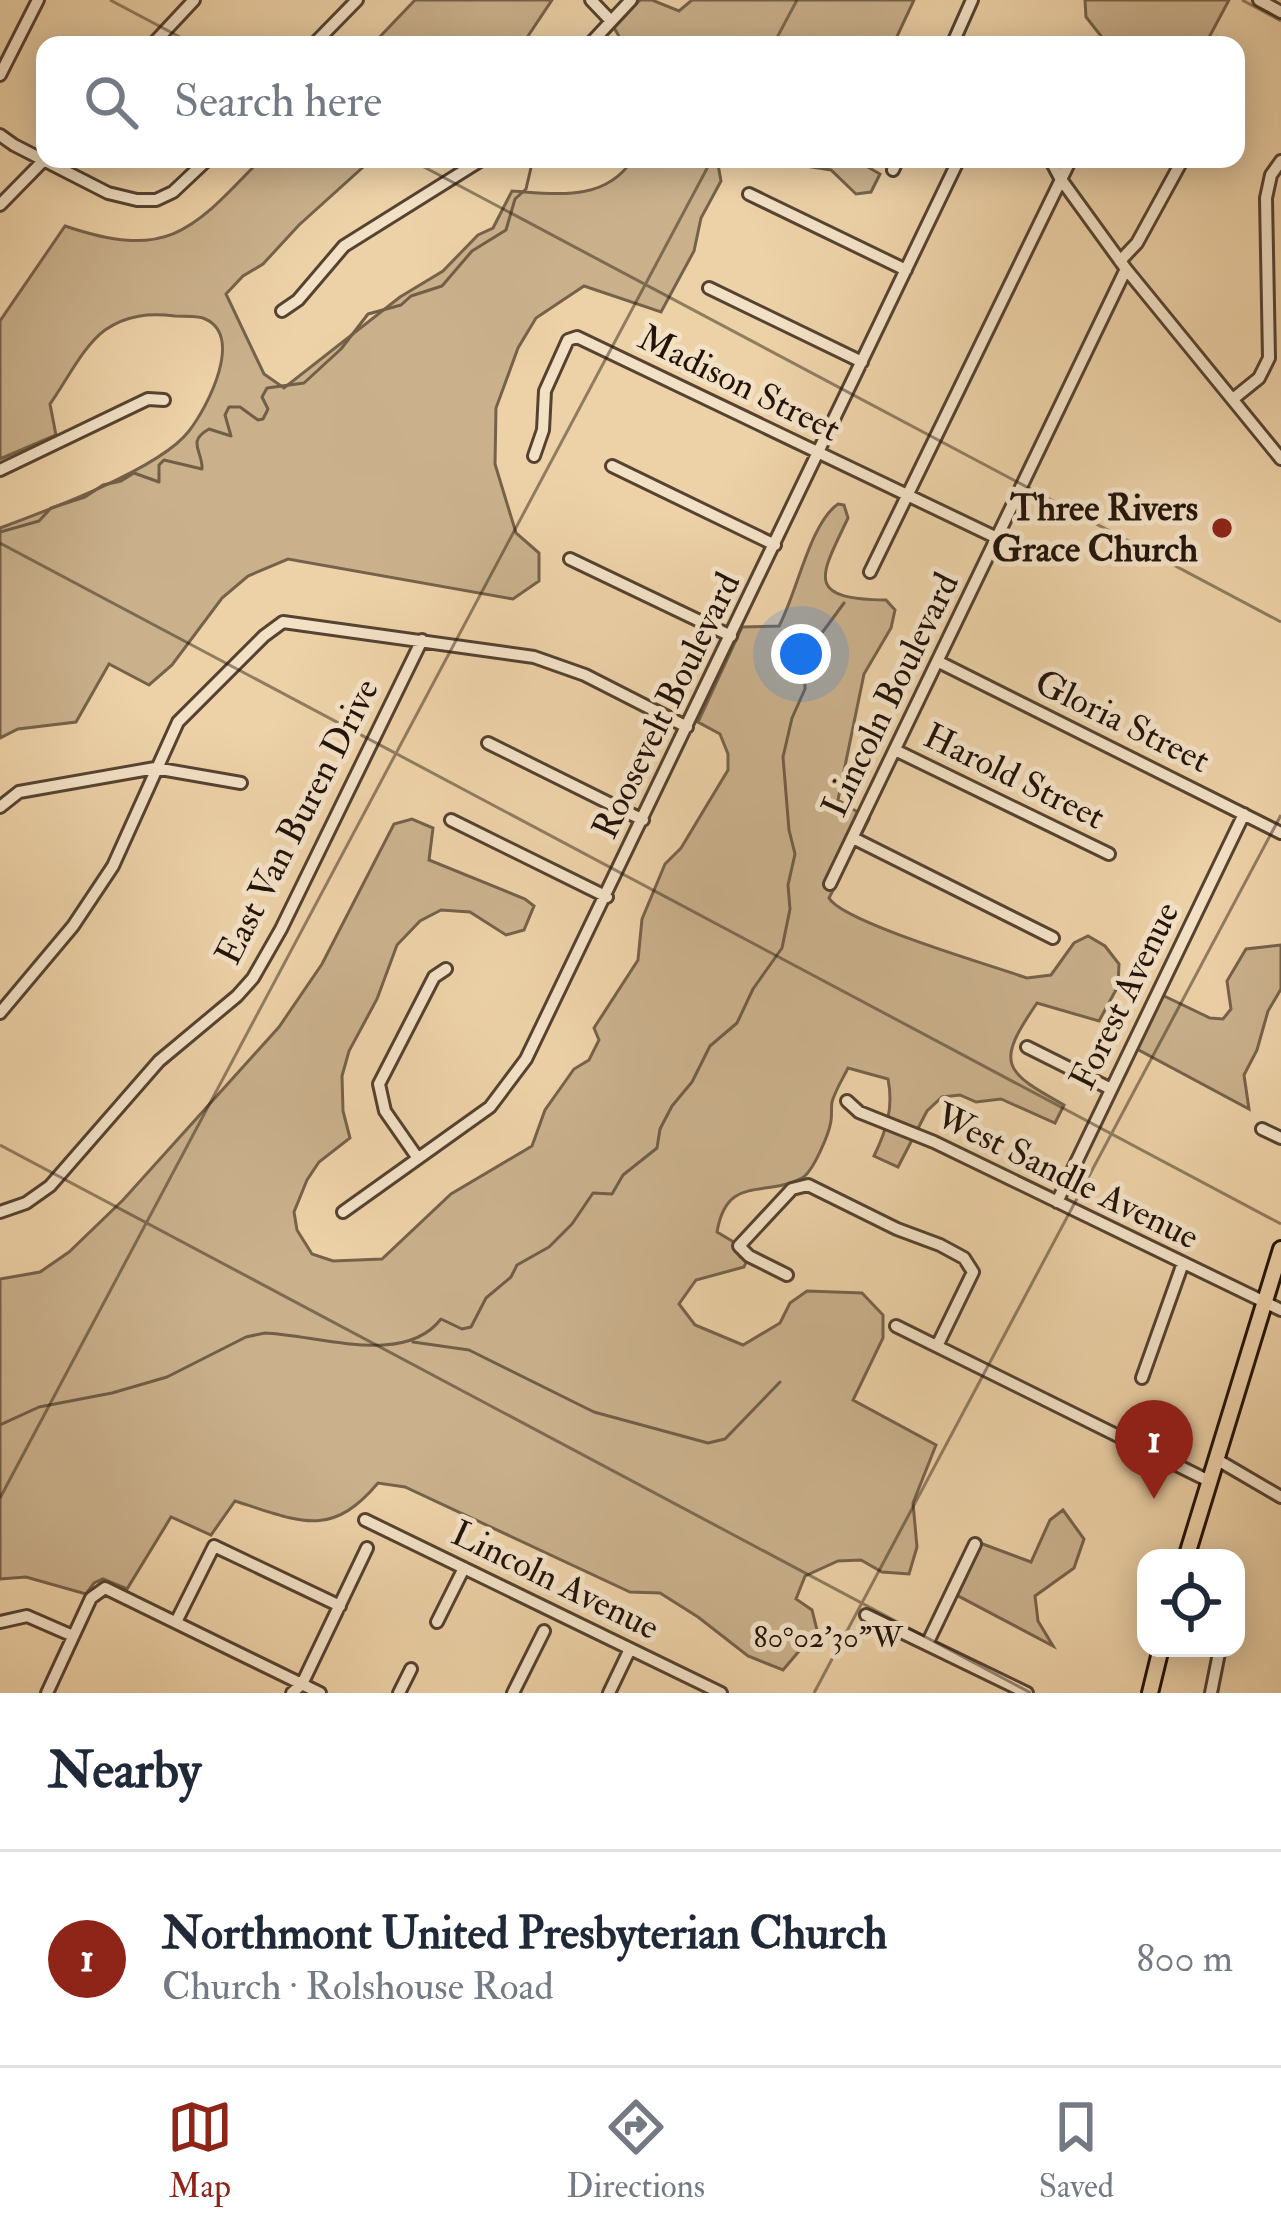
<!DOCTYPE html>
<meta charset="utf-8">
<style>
body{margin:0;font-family:"IM FELL Double Pica",serif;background:#f2f2f3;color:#1f2937}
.controls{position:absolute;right:36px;bottom:36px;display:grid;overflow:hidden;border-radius:24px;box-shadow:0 6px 30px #0003}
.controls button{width:108px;height:108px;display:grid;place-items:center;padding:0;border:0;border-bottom:3px solid #e0e1e3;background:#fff;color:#1f2937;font:60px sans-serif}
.you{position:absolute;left:801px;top:654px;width:42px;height:42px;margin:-30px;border:9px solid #fff;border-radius:50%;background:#1a73e8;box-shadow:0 0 0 18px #1a73e833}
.badge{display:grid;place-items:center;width:78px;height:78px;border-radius:50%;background:#8f2418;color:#fff;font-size:39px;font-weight:700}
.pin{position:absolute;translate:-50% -99px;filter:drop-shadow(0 3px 6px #0008)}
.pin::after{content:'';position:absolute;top:63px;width:42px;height:36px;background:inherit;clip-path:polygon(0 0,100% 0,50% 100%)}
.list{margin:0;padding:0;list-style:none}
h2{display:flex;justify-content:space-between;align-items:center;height:156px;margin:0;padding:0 48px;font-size:51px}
h2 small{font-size:39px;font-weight:400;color:#747a83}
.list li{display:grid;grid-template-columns:78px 1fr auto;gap:36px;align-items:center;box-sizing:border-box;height:216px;padding:0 48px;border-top:3px solid #e0e1e3}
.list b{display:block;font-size:45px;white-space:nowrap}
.list p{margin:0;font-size:39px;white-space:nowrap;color:#747a83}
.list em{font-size:39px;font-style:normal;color:#747a83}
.icon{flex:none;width:66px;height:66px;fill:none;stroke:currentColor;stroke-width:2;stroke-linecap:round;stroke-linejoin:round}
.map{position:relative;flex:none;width:1281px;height:1693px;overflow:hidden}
.search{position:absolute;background:#fff;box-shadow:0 6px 30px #0003;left:36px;right:36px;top:36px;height:132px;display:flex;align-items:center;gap:30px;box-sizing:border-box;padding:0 42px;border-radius:24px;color:#747a83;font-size:45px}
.sheet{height:372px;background:#fff}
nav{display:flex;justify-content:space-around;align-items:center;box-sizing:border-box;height:168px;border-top:3px solid #e0e1e3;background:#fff;font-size:33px;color:#747a83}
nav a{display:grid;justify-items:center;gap:6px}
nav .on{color:#8f2418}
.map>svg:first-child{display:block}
</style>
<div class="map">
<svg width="1281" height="1693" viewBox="0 0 1281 1693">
<rect width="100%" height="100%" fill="#edd1a7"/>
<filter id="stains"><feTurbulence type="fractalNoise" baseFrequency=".00167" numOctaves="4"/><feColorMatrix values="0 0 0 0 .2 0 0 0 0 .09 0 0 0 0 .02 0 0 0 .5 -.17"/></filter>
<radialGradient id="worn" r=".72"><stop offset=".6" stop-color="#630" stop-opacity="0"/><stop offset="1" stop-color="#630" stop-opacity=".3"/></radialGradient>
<!-- green -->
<path fill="#cab18c" stroke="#76624a" stroke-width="3" d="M415 0H552L522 45H372Z
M637 0H652L679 11 692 0H914L893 45H624L613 26Z
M1085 0H1229L1205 45H1108L1086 17Z
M261 159H372L299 225 263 264 243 276 226 294 264 374 284 388 400 297 443 271 478 235 493 228 512 191C558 194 605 202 633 159H717L721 181 701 218 694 251 661 312 584 286 536 318 518 348 496 408 495 464 516 533 539 553V581L513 599 288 559 248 576 222 598 172 665 149 685 109 664 76 722 18 729 0 738V528C46 511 160 469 189 431 207 408 246 334 203 318 196 316 184 316 175 316 149 313 127 315 105 330 83 346 66 382 50 404L56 435 0 459V321L65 226C168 261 192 231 261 159Z
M760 159H854L880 174 871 192 856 194 831 170Z
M838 504 844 505 848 518C820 577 804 599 886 600L895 610 891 628 864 674 838 800 869 819 829 898C842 922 993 966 1027 978L1051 975 1074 943 1088 936 1105 946 1119 964 1118 986 1099 1021 1037 1003C995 1064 1003 1071 1064 1105L1055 1123 1001 1099 976 1102 960 1095 942 1097 927 1111 898 1167 874 1156C886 1131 894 1108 888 1079L848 1068C843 1078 835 1091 832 1102 831 1108 832 1115 831 1121 829 1134 813 1172 802 1178 764 1198 727 1174 717 1232L737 1244 740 1257 747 1260 744 1267 696 1280 679 1304 695 1325 743 1345 780 1323 790 1303 807 1291 862 1293 883 1315V1338L853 1400 936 1445 913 1503 917 1547 909 1574 882 1572 861 1560 838 1561 805 1576 796 1599 812 1610 817 1630 783 1670 748 1656 698 1617 660 1593 630 1592 405 1487 378 1483C330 1540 299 1521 235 1501L211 1535 171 1517 127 1589 103 1579 94 1583 86 1594 26 1577 0 1579V1279L40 1272 69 1252 123 1200 279 1027 322 964 394 824 412 819 433 828 429 860 525 899 534 906 524 930 506 935 470 912 441 910 420 921 397 945 377 999 349 1051 342 1076 343 1111 350 1138 319 1162 307 1180 294 1212 297 1230 312 1254 333 1261 382 1259 451 1194 532 1146 545 1110 574 1069 589 1060 599 1040 594 1028 638 960 642 919 665 864 681 848 728 770V754L720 734 698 722 742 627 779 626C797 593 810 523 838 504Z
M1281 945V989L1268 1011 1257 1050 1244 1075 1249 1109 1137 1049 1162 995 1210 1018 1223 1019 1231 1009 1227 981 1246 949Z
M1063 1510 1084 1539 1074 1568 1035 1596 1038 1621 1053 1646 947 1590 972 1540 1031 1562 1050 1520Z"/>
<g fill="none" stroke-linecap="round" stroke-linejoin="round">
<!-- stream -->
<path stroke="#725e47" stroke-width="3" d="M598 45 640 0
M0 532 39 521 51 508 85 497 103 485 121 481 134 473 159 482V465L164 460 202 469C203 451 186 442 209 429L231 436 225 415 229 407H240L258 420 263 419 268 409 262 397 267 388 304 383 341 349 368 314 401 305 411 296 442 286 472 251 506 230 515 199 526 189 533 159
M413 1342 469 1350 594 1412 708 1443 725 1439 780 1382
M0 1425 39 1407 112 1393 167 1377 246 1337 265 1333C318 1335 404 1367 441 1319L462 1329 471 1327 486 1298 511 1277 517 1265 549 1247 572 1224 593 1193 612 1194 623 1175 657 1148 660 1129 672 1106 692 1082 710 1046 737 1023 753 989 782 948 790 909 788 885 795 854 789 830 783 757 792 718 805 689V656L844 603"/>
<defs>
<path id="minor" d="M591 0 611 21
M1259 0 1281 12
M152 45 194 0
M313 45 357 0
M589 45 631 0
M952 45 972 0
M0 75 38 0
M0 135 14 145 108 193 137 200H156L173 192 208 159
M1050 159 1060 178 1126 269 1281 459
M893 170 898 159
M749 194 906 270
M0 205 45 159
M1120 261 1137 243 1183 159
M709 288 862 362
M282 311 298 300 344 246 483 159
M1233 399 1259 378 1269 358 1266 198 1271 175 1281 161
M534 456 543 430 545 391 568 340 577 337 997 538
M612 466 775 545
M0 470 148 399 164 400
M570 559 731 636
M870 572 1071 159
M939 662 1281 833
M488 743 643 820
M895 750 1109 854
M0 807 19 792 155 768 241 783
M451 820 607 897
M853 838 1053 938
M830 884 1126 269
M0 1013 73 926 113 866 178 722 264 636 283 622 534 657 585 675 687 727
M1027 1047 1111 1089
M847 1101 859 1112 934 1142 1281 1310
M1262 1129 1281 1138
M417 1157 385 1111 379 1084 434 977 446 969
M1057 1202 1244 814
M0 1212 26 1203 50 1186 159 1061 237 996 253 978 281 929 422 640
M343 1212 490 1107 526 1059 959 159
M787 1275 749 1256 739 1246 792 1189 808 1185 897 1229 940 1245 964 1258 973 1272 937 1346
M896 1326 1209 1481
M1142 1378 1183 1263
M1216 1459 1281 1497
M365 1520 721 1693
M866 1615 1027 1693
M0 1622 27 1616 73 1636
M176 1622 214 1546 340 1606
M437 1622 464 1568
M927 1644 975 1544
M47 1693 91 1598 105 1588 320 1693
M292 1693 302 1684 367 1548
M399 1693 411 1669
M513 1693 544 1631
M609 1693 630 1649
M1211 1693 1220 1648"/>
<path id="major" d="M1186 1558 1281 1249
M1150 1693 1161 1648"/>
</defs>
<!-- minor casing -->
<use href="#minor" stroke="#554230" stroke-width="16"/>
<!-- major casing -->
<use href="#major" stroke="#221309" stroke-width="20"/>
<!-- minor -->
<use href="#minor" stroke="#f3e1c6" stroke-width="10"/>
<!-- major -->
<use href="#major" stroke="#edd1a7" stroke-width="14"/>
</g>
<!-- ticks -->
<path fill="none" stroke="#221309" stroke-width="3" stroke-opacity="0.45" d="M110 0 195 45M1242 0 1281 21M773 45 797 0M409 159 1281 622M0 543 1281 1224M0 1145 1031 1693M0 1498 712 159M814 1693 1281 815"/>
<!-- markers -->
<circle fill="#8f2418" stroke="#f3e1c6" stroke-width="4.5" cx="1222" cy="528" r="12"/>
<g text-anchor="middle" stroke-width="10" stroke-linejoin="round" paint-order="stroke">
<!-- street labels -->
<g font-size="36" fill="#221309" stroke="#f3e1c6">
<text transform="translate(740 382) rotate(26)" y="13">Madison Street</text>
<text transform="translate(889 694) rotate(-64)" y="13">Lincoln Boulevard</text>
<text transform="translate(665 705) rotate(-64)" y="13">Roosevelt Boulevard</text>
<text transform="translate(1123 720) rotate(26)" y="13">Gloria Street</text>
<text transform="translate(1015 775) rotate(26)" y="13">Harold Street</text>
<text transform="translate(296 821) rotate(-63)" y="13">East Van Buren Drive</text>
<text transform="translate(1123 995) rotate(-64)" y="13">Forest Avenue</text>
<text transform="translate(1068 1175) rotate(26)" y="13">West Sandle Avenue</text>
<text transform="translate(556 1579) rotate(26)" y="13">Lincoln Avenue</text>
</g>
<!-- poi labels -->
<g font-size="36" font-weight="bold" fill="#221309" stroke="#f3e1c6" text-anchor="end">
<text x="1198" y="520">Three Rivers<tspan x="1198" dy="41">Grace Church</tspan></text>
</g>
</g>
<g font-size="30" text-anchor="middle" fill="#221309" stroke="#f3e1c6" stroke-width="10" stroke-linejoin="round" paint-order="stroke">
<text x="828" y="1647">80°02'30"W</text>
</g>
<rect width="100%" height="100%" filter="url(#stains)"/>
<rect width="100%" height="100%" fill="url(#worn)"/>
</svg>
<div class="controls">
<button><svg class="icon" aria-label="locate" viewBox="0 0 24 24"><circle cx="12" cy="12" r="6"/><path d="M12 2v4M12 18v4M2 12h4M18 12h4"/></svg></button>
</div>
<div class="you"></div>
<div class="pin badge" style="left:1154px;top:1499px">1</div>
<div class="search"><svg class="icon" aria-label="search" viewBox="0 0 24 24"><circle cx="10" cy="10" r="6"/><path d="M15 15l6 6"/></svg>Search here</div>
</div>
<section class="sheet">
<h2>Nearby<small></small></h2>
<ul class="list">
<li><span class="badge">1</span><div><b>Northmont United Presbyterian Church</b><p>Church · Rolshouse Road</p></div><em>800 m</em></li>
</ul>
</section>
<nav>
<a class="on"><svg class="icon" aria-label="map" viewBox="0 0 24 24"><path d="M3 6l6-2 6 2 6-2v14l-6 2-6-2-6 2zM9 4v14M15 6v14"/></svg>Map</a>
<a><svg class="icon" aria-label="directions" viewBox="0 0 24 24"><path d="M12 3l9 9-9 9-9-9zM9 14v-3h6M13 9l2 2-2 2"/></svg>Directions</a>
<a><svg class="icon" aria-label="saved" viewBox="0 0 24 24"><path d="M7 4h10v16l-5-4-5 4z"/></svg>Saved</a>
</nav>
